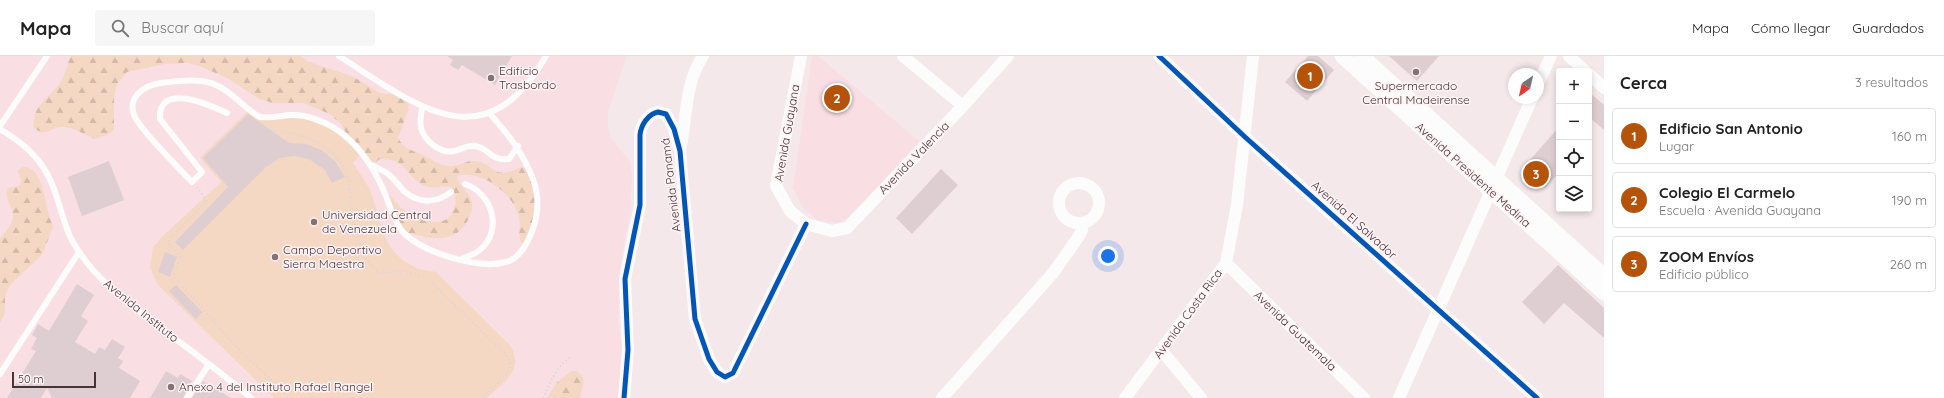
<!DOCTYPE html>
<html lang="es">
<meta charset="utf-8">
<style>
body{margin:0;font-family:Quicksand,sans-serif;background:#f6f6f6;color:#222}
.controls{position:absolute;right:12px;top:12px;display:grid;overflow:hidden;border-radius:4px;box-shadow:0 2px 6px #0003}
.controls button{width:36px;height:36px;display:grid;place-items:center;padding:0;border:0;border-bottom:1px solid #e0e0e0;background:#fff;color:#222;font:20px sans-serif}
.compass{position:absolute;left:1508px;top:12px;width:36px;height:36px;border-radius:50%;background:#fff;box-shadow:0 2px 6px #0003;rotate:214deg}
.scale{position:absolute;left:12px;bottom:10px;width:84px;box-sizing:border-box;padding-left:4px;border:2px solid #493339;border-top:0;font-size:11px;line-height:14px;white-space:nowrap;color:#493339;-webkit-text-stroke:3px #fff3f5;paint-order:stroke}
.you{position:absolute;left:1108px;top:200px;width:14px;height:14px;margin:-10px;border:3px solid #fff;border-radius:50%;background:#1a73e8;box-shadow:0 0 0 6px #1a73e833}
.badge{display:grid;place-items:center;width:26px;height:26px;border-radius:50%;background:#b45309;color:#fff;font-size:13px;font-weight:700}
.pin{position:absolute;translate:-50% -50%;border:2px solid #fff;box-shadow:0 1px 4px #0006}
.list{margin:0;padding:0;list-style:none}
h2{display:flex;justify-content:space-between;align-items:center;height:52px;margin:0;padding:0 16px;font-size:17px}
h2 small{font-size:13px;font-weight:400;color:#767676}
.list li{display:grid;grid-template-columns:26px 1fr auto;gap:12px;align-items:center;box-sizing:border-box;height:56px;margin:0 8px 8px;padding:0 8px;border:1px solid #e0e0e0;border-radius:4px}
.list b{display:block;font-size:15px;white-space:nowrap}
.list p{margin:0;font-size:13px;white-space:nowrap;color:#767676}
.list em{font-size:13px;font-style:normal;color:#767676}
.icon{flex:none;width:22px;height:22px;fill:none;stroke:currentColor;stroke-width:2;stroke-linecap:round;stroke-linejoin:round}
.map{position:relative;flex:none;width:1604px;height:342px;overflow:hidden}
header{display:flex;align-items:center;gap:24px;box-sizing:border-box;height:56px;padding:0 20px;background:#fff;border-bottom:1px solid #e0e0e0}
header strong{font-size:19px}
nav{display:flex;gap:22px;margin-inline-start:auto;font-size:14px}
.search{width:280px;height:36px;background:#f6f6f6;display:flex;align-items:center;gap:10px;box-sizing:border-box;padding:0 14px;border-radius:4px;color:#767676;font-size:15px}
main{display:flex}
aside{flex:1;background:#fff}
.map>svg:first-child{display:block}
</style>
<header>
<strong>Mapa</strong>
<div class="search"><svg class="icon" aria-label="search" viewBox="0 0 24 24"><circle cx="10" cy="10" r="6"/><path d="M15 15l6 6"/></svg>Buscar aquí</div>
<nav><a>Mapa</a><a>Cómo llegar</a><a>Guardados</a></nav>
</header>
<main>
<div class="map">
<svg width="1604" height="342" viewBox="0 0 1604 342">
<defs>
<pattern id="forest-firs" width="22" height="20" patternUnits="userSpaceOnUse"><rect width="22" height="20" fill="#f5d8c4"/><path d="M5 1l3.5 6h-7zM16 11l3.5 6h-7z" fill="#d4baa9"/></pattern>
</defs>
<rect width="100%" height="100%" fill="#f4e8ea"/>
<!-- built -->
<path fill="#f9dee3" d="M0 0H627L608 55V71L611 82 630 106 632 120 630 158 622 198 619 231 618 265 624 303 620 342H0Z
M812 0H818L919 85 854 158 838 167 817 164 803 151 793 132Z"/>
<!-- forest -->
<path fill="url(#forest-firs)" d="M71 0H301L309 6 352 20 378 36 385 38H399L409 44 408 55 398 82C405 94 412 94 423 99 432 103 438 109 448 110 458 111 466 104 475 105 496 107 491 126 521 111L530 115 538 155 525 190C515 182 522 172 519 161 514 138 481 113 457 120 458 130 470 136 472 146 473 153 470 159 468 164 454 191 423 182 401 174L385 139 389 138C392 142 396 146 399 150 415 164 449 178 455 149 456 142 455 136 451 131 442 129 432 134 423 129 405 120 407 102 380 103L372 109 350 84 341 68 330 58 303 47H273L259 43 229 23 202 11 187 7 165 8 127 16 117 28 114 42V73L109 78 95 83C85 79 72 70 61 71 49 73 46 81 34 72 31 48 52 41 62 24 66 16 67 8 71 0Z
M23 111C41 109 45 143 48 156 49 162 52 166 53 171L42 199 15 224 8 232 5 241V257L0 267V182C28 153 1 152 8 132L19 130 21 125 18 114Z
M572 315H577C588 324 582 329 580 342H547L557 326Z"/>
<!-- pitch -->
<path fill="#f5d8c4" d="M249 54 254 58 304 60 335 73 362 97 353 107 370 133 382 173 388 187 394 196 404 205 418 213 436 216 510 289C525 314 504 325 487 342H274L158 229 150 212 153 191 164 179 221 126 200 102Z"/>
<!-- building -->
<path fill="#deced1" d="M447 0H512L495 29 462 9 458 14 450 9 453 4Z
M1308 0H1318L1334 14 1307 45 1285 26Z
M1389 0H1439L1417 25Z
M1589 36 1604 49V74L1589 61Z
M248 58 289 87 306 88 321 94 335 105 345 121 332 127 325 114 309 103 294 100 280 102 266 111 183 194 175 186 228 131 203 102Z
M1559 71V116L1545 132 1523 112Z
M109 105 124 144 82 160 68 121Z
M941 113 958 129 912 178 896 162Z
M165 196 177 201 170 221 158 216Z
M1558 209 1604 252V282L1564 247 1544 268 1522 246Z
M77 228 94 239 81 260 88 265 75 286 95 298 99 291 105 294 112 283 125 291 118 302 123 305 119 312 140 325 130 342H52L47 332 41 342H7L36 295 31 293 37 282 32 279 38 268 49 275Z
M176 229 202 256 196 263 169 235Z
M166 315 178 322 180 318 192 325 183 342H150Z
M203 325 231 342H192Z"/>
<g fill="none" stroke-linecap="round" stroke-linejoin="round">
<!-- path -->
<path stroke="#dad5d6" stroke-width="2" stroke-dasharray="1 3" stroke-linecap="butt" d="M270 74C301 76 338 89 348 122 350 132 351 143 352 153 354 168 359 186 365 200 368 206 374 212 379 217L403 215 426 221 506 299C508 303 511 307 510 311 508 320 488 336 481 342
M197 131 207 145 169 184V188L181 201 174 216V221L232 286 289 342
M543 342C551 326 555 312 570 302"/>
<!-- service -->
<path stroke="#fdfcfc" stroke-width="6" d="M339 0C416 49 484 108 546 0
M422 50C422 57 419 65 421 72 425 85 440 98 454 95 461 94 468 88 475 90 490 92 489 105 509 103L518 90
M227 57C210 49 158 25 160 63L202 116 192 126C180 113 139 73 134 59 127 40 146 29 161 27 178 25 200 22 216 29 233 36 244 53 260 61 271 62 280 60 290 59 306 58 323 65 336 73 360 89 375 113 386 140 390 151 394 165 402 175 420 196 479 214 506 206 519 203 526 190 531 178 539 159 540 142 533 123 523 97 508 78 490 58
M0 70 47 0
M0 73C17 83 32 94 43 111 56 130 59 152 67 173 72 188 82 201 93 214 113 236 138 255 162 273 192 295 222 317 251 342
M372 109C377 112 383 114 388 118 395 123 399 131 405 136 419 148 437 147 451 136
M462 203C468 200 476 198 481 193 503 173 492 137 465 128
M0 318 79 196
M187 342 209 308"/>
<!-- minor -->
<path stroke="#fdfcfc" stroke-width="12" d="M801 0 776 130 790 155 806 168 832 175 847 172 963 50 1008 0
M903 0 963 50
M1159 0 1245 81 1537 342
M1569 0 1585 15
M1589 18 1604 32
M1538 28 1551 0
M681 89C687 59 685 27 703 0
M1059 147a20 20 0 1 1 40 0a20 20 0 1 1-40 0Z
M1226 207 1364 342
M1162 295 1201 342
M624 342 628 294 625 223 640 149V79C641 69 648 58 658 56L666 58 674 73 680 95 695 263 709 303 717 316 725 321 733 317 806 168
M942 342 1053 217 1079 180 1082 174 1081 167
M1125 342 1226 207 1237 149 1253 0
M1399 342 1532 42"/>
<!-- tertiary -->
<path stroke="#fdfcfc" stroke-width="15" d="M1342 0 1604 237
M1362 0 1604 220"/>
<defs>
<path id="cycleway" d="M1159 0 1245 81 1537 342
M624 342 628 294 625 223 640 149V79C641 69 648 58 658 56L666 58 674 73 680 95 695 263 709 303 717 316 725 321 733 317 806 168"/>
</defs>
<!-- cycleway casing -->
<use href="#cycleway" stroke="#fff3f5" stroke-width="8"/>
<!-- cycleway -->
<use href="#cycleway" stroke="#0057b8" stroke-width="5"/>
</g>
<!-- markers -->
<g fill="#857277" stroke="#fff3f5" stroke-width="1.5">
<circle cx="1416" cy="16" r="4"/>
<circle cx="491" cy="22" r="4"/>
<circle cx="314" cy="166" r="4"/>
<circle cx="275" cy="201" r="4"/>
<circle cx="171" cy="331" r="4"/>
</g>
<g text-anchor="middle" stroke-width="3" stroke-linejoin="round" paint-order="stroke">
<!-- poi labels -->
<g font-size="12" fill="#493339" stroke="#fff3f5" text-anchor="start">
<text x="499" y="19">Edificio<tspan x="499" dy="14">Trasbordo</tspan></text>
<text x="1416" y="34" text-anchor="middle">Supermercado<tspan x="1416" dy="14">Central Madeirense</tspan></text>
<text x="322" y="163">Universidad Central<tspan x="322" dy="14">de Venezuela</tspan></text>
<text x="283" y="198">Campo Deportivo<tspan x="283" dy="14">Sierra Maestra</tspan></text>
<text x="179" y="335">Anexo 4 del Instituto Rafael Rangel</text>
</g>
<!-- street labels -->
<g font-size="12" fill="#493339" stroke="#fff3f5">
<text transform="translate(787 77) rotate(-80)" y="4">Avenida Guayana</text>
<text transform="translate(914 102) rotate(-46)" y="4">Avenida Valencia</text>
<text transform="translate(1473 119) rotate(42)" y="4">Avenida Presidente Medina</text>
<text transform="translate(671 129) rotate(-97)" y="4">Avenida Panamá</text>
<text transform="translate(1354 164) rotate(42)" y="4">Avenida El Salvador</text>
<text transform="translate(141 255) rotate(39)" y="4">Avenida Instituto</text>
<text transform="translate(1188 258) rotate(-54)" y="4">Avenida Costa Rica</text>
<text transform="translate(1295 275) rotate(44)" y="4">Avenida Guatemala</text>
</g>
</g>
</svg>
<div class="controls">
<button>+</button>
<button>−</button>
<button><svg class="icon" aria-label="locate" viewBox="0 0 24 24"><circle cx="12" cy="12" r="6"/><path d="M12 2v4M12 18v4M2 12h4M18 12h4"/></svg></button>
<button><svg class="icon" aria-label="layers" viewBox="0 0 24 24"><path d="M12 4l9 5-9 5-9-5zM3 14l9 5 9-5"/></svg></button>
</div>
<svg class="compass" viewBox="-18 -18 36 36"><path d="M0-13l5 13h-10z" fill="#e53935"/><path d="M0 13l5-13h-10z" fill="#767676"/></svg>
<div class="scale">50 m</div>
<div class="you"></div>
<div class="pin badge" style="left:1310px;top:20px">1</div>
<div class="pin badge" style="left:837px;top:42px">2</div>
<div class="pin badge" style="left:1536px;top:118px">3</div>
</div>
<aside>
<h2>Cerca<small>3 resultados</small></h2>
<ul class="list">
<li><span class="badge">1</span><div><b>Edificio San Antonio</b><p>Lugar</p></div><em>160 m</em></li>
<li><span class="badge">2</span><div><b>Colegio El Carmelo</b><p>Escuela · Avenida Guayana</p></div><em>190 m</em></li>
<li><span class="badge">3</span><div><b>ZOOM Envíos</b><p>Edificio público</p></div><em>260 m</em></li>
</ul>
</aside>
</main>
